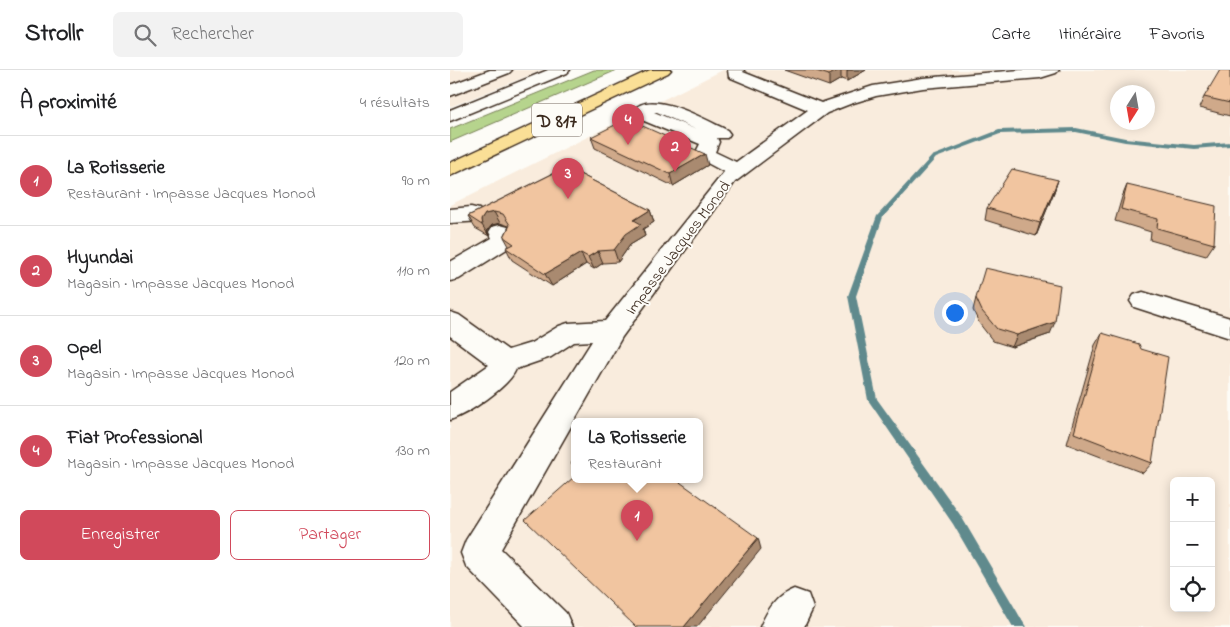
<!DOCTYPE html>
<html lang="fr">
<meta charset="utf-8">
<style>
body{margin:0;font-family:"Indie Flower",sans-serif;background:#f2f2f2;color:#202124}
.controls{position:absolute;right:15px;bottom:15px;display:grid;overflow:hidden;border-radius:8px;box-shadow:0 2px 12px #0003}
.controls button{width:45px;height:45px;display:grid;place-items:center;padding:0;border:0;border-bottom:1px solid #e0e0e0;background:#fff;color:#202124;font:25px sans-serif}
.compass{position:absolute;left:660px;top:15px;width:45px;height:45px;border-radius:50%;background:#fff;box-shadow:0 2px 12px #0003;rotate:191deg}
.you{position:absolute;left:504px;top:242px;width:18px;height:18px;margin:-12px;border:4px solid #fff;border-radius:50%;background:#1a73e8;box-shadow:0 0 0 8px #1a73e833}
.badge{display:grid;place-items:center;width:32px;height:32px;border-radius:50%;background:#d1495b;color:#fff;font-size:16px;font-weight:700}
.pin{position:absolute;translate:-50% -41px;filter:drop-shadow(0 1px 2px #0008)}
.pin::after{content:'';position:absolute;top:26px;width:18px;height:15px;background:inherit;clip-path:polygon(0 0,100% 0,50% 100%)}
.popup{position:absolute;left:121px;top:348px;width:132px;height:65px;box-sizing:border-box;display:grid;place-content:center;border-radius:8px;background:#fff;filter:drop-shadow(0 1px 4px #0005);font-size:16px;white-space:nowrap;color:#757577}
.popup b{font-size:19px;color:#202124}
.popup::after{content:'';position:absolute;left:50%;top:100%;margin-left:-10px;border:10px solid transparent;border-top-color:#fff}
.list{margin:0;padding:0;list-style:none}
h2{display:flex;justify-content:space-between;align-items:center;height:65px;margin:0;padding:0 20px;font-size:21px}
h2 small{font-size:16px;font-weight:400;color:#757577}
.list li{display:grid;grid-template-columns:32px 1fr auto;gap:15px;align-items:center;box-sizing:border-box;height:90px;padding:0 20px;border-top:1px solid #e0e0e0}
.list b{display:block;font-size:19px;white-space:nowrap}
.list p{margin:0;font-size:16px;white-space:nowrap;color:#757577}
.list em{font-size:16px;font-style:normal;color:#757577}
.actions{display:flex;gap:10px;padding:15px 20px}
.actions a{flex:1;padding:11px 0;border:1px solid #d1495b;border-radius:8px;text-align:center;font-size:18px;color:#d1495b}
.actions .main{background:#d1495b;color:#fff}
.icon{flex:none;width:28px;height:28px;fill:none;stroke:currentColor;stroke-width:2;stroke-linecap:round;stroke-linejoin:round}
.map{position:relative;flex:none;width:780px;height:557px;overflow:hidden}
header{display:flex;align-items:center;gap:30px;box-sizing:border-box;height:70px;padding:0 25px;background:#fff;border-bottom:1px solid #e0e0e0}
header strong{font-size:24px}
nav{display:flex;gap:28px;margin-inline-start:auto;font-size:18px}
.search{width:350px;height:45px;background:#f2f2f2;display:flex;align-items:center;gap:12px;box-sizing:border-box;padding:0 18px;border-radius:8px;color:#757577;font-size:19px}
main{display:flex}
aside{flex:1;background:#fff}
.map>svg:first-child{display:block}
</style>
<header>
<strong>Strollr</strong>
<div class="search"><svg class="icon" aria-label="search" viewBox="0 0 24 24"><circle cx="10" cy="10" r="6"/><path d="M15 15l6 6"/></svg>Rechercher</div>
<nav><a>Carte</a><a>Itinéraire</a><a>Favoris</a></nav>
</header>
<main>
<aside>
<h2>À proximité<small>4 résultats</small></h2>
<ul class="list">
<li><span class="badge">1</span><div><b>La Rotisserie</b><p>Restaurant · Impasse Jacques Monod</p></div><em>90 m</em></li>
<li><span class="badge">2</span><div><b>Hyundai</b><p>Magasin · Impasse Jacques Monod</p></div><em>110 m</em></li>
<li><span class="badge">3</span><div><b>Opel</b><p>Magasin · Impasse Jacques Monod</p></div><em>120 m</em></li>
<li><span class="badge">4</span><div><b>Fiat Professional</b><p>Magasin · Impasse Jacques Monod</p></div><em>130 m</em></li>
</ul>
<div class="actions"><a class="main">Enregistrer</a><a>Partager</a></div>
</aside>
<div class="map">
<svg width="780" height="557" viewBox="0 0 780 557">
<rect width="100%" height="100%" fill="#fdfcf7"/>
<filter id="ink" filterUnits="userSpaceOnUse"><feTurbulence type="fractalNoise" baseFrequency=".02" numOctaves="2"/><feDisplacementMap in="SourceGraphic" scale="10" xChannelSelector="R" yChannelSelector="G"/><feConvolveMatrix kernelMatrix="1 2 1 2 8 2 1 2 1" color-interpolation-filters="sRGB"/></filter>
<g filter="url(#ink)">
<!-- built -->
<path fill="#f9ecdd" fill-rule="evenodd" d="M0 0H93L0 37Z
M273 0H780V557H0V135ZM668 22H698V52H668ZM124 352H250V410H124ZM724 411H761V538H724Z"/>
<!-- green -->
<path fill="#b6d48d" stroke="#787f56" d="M144 0H167L0 72V59Z"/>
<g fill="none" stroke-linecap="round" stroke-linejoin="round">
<!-- stream -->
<path fill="#618a8d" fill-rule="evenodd" d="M626 58 675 68 744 75 780 72V76L744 79 675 72 626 62 550 64 486 88 433 147 406 226 427 329 511 446 576 557H563L503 454 418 330 398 226 427 146 482 86 549 60Z"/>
<defs>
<path id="minor" d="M40 0H62L59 3 0 26V15Z
M98 0H120L117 3 0 51V40Z
M278 0H294L293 2 371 33 423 16 473 8 570 0H609L606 3 590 8 473 18 426 26 400 34 377 43 285 112 172 267 51 479 116 543 122 557H75L16 496 11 483 16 470 142 271 124 272 101 287 66 299C59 317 18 344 0 350V322L39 295 0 266V242L9 245 58 280 81 273 109 256 118 253 155 251 274 102 248 88 245 84 250 74 187 48 183 41C200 17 257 51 277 60L280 64 277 68H267L269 72 265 82 286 92 358 40 279 7ZM204 42H207L247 60Z
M21 137 29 139 35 146 32 151 0 153V139Z
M50 155 58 157 65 166 60 177 9 209 0 211V192L42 168 39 162 42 157Z
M693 222 780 248V268L684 237 680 231 684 225Z
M344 519 358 524 363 538 354 557H310C318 539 326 526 344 519Z"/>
<path id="major" d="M200 0H221L218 3 0 106V93Z"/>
</defs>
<!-- minor casing -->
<use href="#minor" stroke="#3b2a1e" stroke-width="3"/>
<!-- major casing -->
<use href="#major" stroke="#3b2a1e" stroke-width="3"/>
<!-- minor -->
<use href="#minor" fill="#fdfcf7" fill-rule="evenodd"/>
<!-- major -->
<use href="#major" fill="#fadf96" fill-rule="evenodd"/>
</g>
<!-- wall -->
<path fill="#cfa98a" stroke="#3b2a1e" d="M334 0H416L397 11 391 9 379 16Z
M780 0V46L749 38 754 27Z
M141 67 258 95 223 116 145 78Z
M116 97 200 140 204 152 193 159 195 166 180 175 168 192 153 193 144 199 136 194 102 216 62 190 56 178 59 176 54 167 59 156 50 153 42 155 37 161 39 166 25 158 18 146Z
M608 110 604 122 586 166 535 150 537 138Z
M677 115 764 174 756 186 700 170 701 162 665 151 672 127Z
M526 228 600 264 562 277 543 271 529 253 523 240Z
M652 263 702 393 693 403 617 374 645 275Z"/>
<!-- shaded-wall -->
<path fill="#a98a70" stroke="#3b2a1e" d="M389 0H391V9L379 16V5Z
M398 0H416L397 11V1Z
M255 84 258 95 223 116 220 104Z
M608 110 604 122 586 166 590 153Z
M200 140 204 152 193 159 195 166 180 175 168 192 164 180 184 150Z
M44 142 50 153 42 155 37 161 39 166 32 155 31 150 35 144Z
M148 181 153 193 144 199 138 187Z
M131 183 136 194 102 216 95 204Z
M605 252 600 264 562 277 567 265Z
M308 468 311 479 247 557H234Z"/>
<!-- building -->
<path fill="#f1c5a0" stroke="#3b2a1e" d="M363 0H389L379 5Z
M770 0H780V33L754 27Z
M177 49 255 84 220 104 141 67Z
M116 97 200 140 184 150 191 154 176 164 164 180 148 181 138 187 131 183 95 204 56 178 64 174 54 167 60 155 53 144 44 142 35 144 31 150 32 155 18 146Z
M562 99 608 110 590 153 537 138Z
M677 115 766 136 764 174 707 158 708 149 671 139Z
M535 198 610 215 605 252 567 265 547 259 532 241 526 228Z
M652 263 689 274 691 279 718 287 702 393 624 363Z
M124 391V396L121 393Z
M124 407V410H227L308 468 234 557H186L75 450Z"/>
</g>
<g text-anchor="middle" stroke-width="4" stroke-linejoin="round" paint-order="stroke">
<!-- far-street labels -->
<g font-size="16" fill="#3b2a1e" stroke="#fdfcf7">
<text transform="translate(227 177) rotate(-53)" y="6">Impasse Jacques Monod</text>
</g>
<!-- shield labels -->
<rect fill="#fdfcf7" stroke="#75695f" stroke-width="1" x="82" y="33.5" width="50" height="33" rx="4"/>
<g font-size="19" font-weight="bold" fill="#3b2a1e">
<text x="107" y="57">D 817</text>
</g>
</g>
</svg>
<div class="controls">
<button>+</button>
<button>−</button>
<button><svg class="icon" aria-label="locate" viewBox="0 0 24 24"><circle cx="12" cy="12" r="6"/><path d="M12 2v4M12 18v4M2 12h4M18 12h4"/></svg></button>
</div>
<svg class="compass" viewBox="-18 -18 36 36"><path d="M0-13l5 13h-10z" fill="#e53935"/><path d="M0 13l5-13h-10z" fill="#757577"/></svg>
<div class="you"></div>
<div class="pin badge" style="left:187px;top:471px">1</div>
<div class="popup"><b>La Rotisserie</b>Restaurant</div>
<div class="pin badge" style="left:225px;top:102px">2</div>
<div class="pin badge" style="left:118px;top:129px">3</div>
<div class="pin badge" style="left:178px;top:75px">4</div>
</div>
</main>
